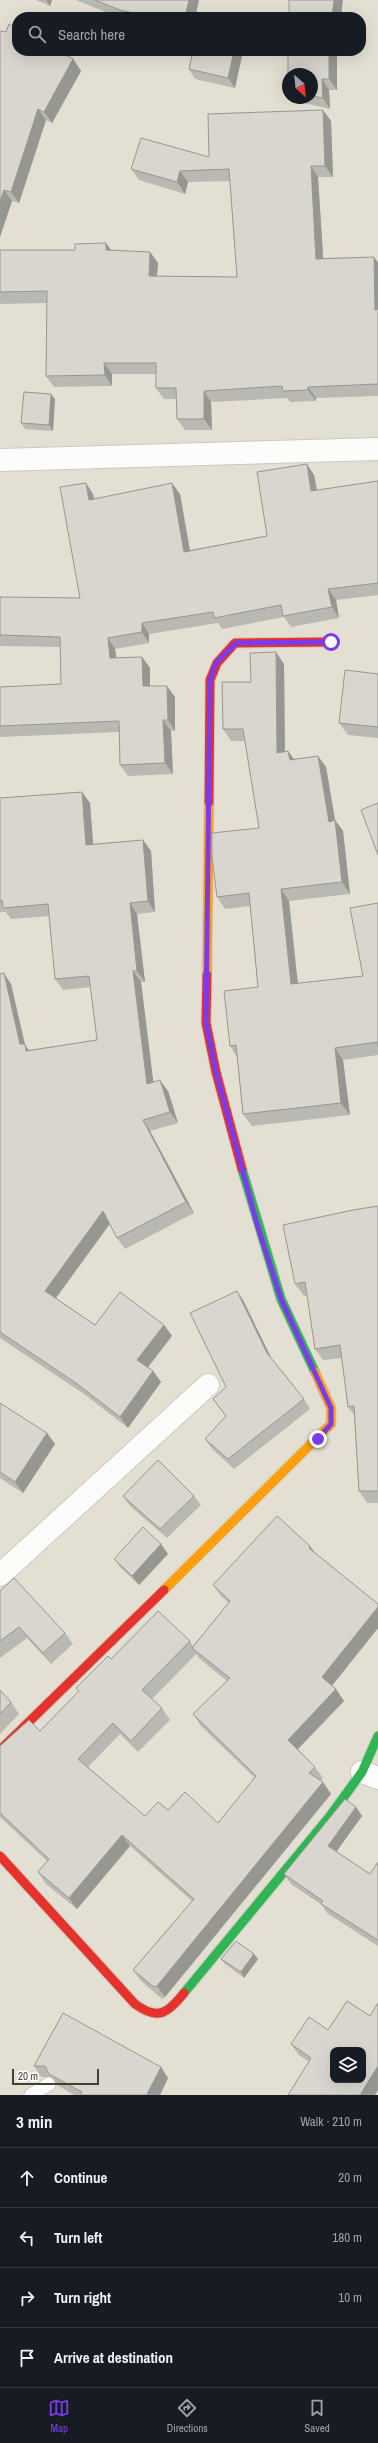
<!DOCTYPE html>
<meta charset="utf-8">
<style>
body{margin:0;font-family:"Archivo Narrow",sans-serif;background:#20242c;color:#f1f3f6}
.controls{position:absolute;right:12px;bottom:12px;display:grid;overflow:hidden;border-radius:8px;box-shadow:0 4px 16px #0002}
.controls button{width:36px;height:36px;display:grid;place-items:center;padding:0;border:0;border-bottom:1px solid #363941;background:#171b24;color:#f1f3f6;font:20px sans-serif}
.compass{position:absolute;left:282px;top:68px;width:36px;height:36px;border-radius:50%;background:#171b24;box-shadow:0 4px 16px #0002;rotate:153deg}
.scale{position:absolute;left:12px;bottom:10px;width:87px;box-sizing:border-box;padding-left:4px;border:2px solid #443f33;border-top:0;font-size:11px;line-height:14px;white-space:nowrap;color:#443f33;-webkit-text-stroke:3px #fff;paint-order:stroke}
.stop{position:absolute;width:12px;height:12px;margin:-9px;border:3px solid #7c3aed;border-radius:50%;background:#fff}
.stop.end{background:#7c3aed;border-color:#fff;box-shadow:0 1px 4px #0008}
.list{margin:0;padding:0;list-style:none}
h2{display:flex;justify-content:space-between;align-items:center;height:52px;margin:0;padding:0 16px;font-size:17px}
h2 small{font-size:13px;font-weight:400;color:#9ea1a6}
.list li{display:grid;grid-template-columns:26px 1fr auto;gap:12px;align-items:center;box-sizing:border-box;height:60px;padding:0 16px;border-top:1px solid #363941}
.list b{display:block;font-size:15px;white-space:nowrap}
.list em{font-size:13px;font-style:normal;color:#9ea1a6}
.icon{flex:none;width:22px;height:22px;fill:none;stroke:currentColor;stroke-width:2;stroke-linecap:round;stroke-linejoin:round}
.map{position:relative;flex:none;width:378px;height:2095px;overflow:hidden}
.search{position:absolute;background:#171b24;box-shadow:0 4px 16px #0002;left:12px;right:12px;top:12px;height:44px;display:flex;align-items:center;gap:10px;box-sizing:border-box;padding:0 14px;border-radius:16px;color:#9ea1a6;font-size:15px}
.sheet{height:292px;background:#171b24}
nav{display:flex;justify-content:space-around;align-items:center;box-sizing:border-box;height:56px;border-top:1px solid #363941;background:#171b24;font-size:11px;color:#9ea1a6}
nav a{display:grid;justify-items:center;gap:2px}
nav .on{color:#7c3aed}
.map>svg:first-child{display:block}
</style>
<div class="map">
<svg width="378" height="2095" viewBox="0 0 378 2095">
<rect width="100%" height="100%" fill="#eeede6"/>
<!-- residential -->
<path fill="#e3e0d3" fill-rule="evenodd" d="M0 0H378V2095H0ZM17 17H361V51H17ZM288 74H312V98H288ZM333 2050H363V2080H333Z"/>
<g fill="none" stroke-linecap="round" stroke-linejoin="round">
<defs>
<path id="lane" d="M31 2095 49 2084"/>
<path id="street" d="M0 460 378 449
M0 1575 208 1385
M362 1772 378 1778"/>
<path id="fast" d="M242 1169 281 1299 315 1372
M184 1993 330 1816 362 1772 378 1736"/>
<path id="slow" d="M207 975 209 802
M164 1590 331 1424V1408L315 1372"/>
<path id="jam" d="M209 802 210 680 217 663 235 643 331 642
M207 975 206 1023 216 1072 242 1169
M0 1750 164 1590
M0 1856 135 2004C158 2021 168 2013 184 1993"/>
</defs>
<!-- lane casing -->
<use href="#lane" stroke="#cac9c2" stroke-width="15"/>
<!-- street casing -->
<use href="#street" stroke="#cac9c2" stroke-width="24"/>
<!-- fast casing -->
<use href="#fast" stroke="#ceccbd" stroke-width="11"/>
<!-- slow casing -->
<use href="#slow" stroke="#ceccbd" stroke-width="11"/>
<!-- jam casing -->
<use href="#jam" stroke="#ceccbd" stroke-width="11"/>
<!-- lane -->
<use href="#lane" stroke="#fcfcfb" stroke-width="13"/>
<!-- street -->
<use href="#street" stroke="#fcfcfb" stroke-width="22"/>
<!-- fast -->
<use href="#fast" stroke="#30b455" stroke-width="9"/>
<!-- slow -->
<use href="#slow" stroke="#ff9f0a" stroke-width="9"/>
<!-- jam -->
<use href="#jam" stroke="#e5322d" stroke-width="9"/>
</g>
<!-- wall -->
<path fill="#bab8b2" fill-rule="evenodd" d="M36 0H52L50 6Z
M76 0H199L195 17H118Z
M0 31 73 59 81 71 52 123 46 120 19 203 12 201 0 237Z
M193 51H243L235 88 195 79 189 69Z
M337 51V90H329L330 109 295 101 293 98H312V74Z
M331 121 333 177H318L323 258 374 257 378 263V396L316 398V401L290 402 287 398 211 402 212 430H185L177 419V399H164L156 388V374H112V386L54 387 46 376 47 303 0 304V250H75L106 243 111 250 150 252 158 263 157 276 237 277 230 181 188 182 185 194 139 180 131 169 209 157Z
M55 399 53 431 25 429 21 423Z
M314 475 317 490 378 481V595L336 600 339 618 291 627 284 617 222 629 218 623 149 634V643L115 649 117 658 142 657 150 668V686L175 697V731H171L173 774 128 776 120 765 119 732 0 737V687L61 684 60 647 1 646 0 645V597L80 598 93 494 94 499 180 494 190 550 267 536Z
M284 664 285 751 294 760 326 767 335 820 343 831 350 894 289 901 298 983 363 976 378 903V1055L343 1060 350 1115 252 1126 243 1114 237 1057 230 1046 258 987 250 906 225 909 217 897 259 828 245 741H231L223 729 251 682Z
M378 674V738L348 735 339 723Z
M82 792 90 803 93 844 143 840 151 851 155 912 137 914 145 982H141L153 1082 168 1091 178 1123 150 1131 194 1213 125 1249 117 1238 110 1224 56 1298 95 1325H164L172 1336 148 1367 153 1371 161 1382 128 1428 84 1394 0 1338V974L11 984 25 1045 29 1050 97 1040 91 987 63 990 55 979 49 916 11 919 6 912H0V798Z
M378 1206V1503H367L359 1491 354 1415 348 1407 342 1358 323 1360 315 1349 307 1295 304 1296 295 1284Z
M243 1300 272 1359 304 1399 310 1409 234 1469 212 1449 205 1439 226 1416 213 1399 226 1387Z
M0 1403 55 1444 23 1493 0 1478Z
M123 1496H194L201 1505 167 1538 130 1506Z
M315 1553 378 1604V1628L332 1686 344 1701 298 1749 315 1767 323 1778 320 1781 331 1794 165 1997 162 1999 141 1981 133 1970 192 1901 130 1846 77 1909 46 1884 38 1872 47 1861 0 1817V1746L40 1731 79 1691 76 1688 111 1659 190 1641 193 1646 229 1603 221 1596 213 1585ZM196 1654 200 1659 227 1681 193 1714 201 1726 255 1778 218 1823 168 1810 145 1816 88 1767 120 1734 138 1752 170 1720 162 1708 152 1699Z
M168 1554 139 1585 121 1568 114 1559Z
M0 1591 65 1633 73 1644 51 1664 27 1638 0 1658Z
M0 1690 11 1702 19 1714 0 1734Z
M356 1807 362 1816 336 1852 370 1874 378 1862V1946L327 1913 322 1905 291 1884 284 1874Z
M221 1959H258L244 1978 225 1964Z
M63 2013 168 2078 160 2095H74L57 2085 51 2077H41L34 2066Z
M291 2044 375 2095 309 2062 299 2055Z"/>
<!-- shaded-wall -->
<path fill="#979691" d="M46 0H52L50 6Z
M189 0H199L195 17H185Z
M334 0H343L341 17H332Z
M234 51H243L235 88 228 78Z
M329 51H337V90L329 79Z
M73 59 81 71 52 123 44 112Z
M322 79 329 90 330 109 323 98Z
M38 109 46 120 19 203 11 192Z
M323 110 331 121 333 177 325 166Z
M311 166 318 177 324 270 316 259Z
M180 171 188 182 185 194 177 182Z
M4 190 12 201 0 237V202Z
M106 243 114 254 106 250Z
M150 252 158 263 156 287 149 276Z
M374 257 378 263V313L375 310Z
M104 363 112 374V386L105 375Z
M308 387 316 398V401L308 390Z
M204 391 211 402 212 430 204 419Z
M51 394 55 399 53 431 49 425Z
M307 464 314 475 319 502 311 491Z
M86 483 93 494 97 511 89 500Z
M172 483 180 494 192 563 184 552Z
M328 589 336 600 339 618 332 607Z
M142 623 149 634V643L142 632Z
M108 638 115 649 118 670 110 658Z
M276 652 284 664 285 765 277 753Z
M142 657 150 668V697L143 686Z
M167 686 175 697V731L168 720Z
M163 720 171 731 173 774 165 763Z
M288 751 297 763 290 760Z
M318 756 326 767 335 820 343 831 350 894 342 882 329 822Z
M82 792 90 803 94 856 86 845Z
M143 840 151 851 155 912 148 901Z
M281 889 289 901 299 996 291 984Z
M130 903 137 914 145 982 137 971Z
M133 971 141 982 155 1095 147 1084Z
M4 973 11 984 25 1045 32 1055 34 1062 20 1044Z
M335 1048 343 1060 350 1115 341 1103Z
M160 1080 168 1091 178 1123 170 1112Z
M143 1120 150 1131 194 1213 186 1202Z
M103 1211 111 1222 53 1302 45 1291Z
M237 1291 243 1300 273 1362 267 1353Z
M164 1325 172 1336 145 1371 137 1360Z
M153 1371 161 1382 128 1428 120 1417Z
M47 1433 55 1444 23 1493 15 1482Z
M161 1544 168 1554 139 1585 132 1576Z
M310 1546 318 1557 309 1548Z
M378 1607V1628L330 1688 322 1677Z
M336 1689 344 1701 296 1751 288 1740Z
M323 1782 331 1794 165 1997 157 1986Z
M356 1807 362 1816 334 1855 328 1846Z
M122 1835 130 1846 77 1909 69 1898Z
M254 1954 258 1959 244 1978 241 1972Z
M378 2066V2090L375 2095H360Z
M161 2067 168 2078 160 2095H148L147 2094Z"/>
<!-- building -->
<path fill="#d8d6cf" stroke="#979691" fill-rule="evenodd" d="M95 0H189L185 17H152L120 10Z
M289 0H334L332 17H289Z
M9 24 17 29V51H58L73 59 44 112 38 109 11 192 4 190 0 202V31L6 32Z
M193 51H234L228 78 189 69Z
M288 51H329V79H322L323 98 312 96V74H288V90Z
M323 110 325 166H311L316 259 374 257 375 310 378 309V384L308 387V390L283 391 282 386 204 391V419H177L176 388H156V363H104L105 375 46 376 47 291 0 292V250H75V244L106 243V250L150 252 149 276 237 277 229 169 180 171 177 182 131 169 141 138 209 157 208 114Z
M24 392 51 394 49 425 21 423Z
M307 464 311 491 378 481V583L328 589 332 607 283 616 281 605 214 618 213 612 142 623V632L108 638 110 658 142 657 143 686H167L168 720H163L165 763 120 765 119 721 0 726V687L61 684 60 637 0 635V597L80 598 60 487 86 483 89 500 172 483 184 552 267 536 257 472Z
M276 652 277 753 288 751 290 760 318 756 329 822 335 820 342 882 281 889 291 984 363 976 350 908 378 903V1046L377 1042 335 1048 341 1103 243 1114 236 1045 230 1046 224 991 258 987 249 893 217 897 212 857V833L259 828 243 729H223L222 682H251L250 653Z
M345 670 378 674V727L339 723Z
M82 792 86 845 143 840 148 901 130 903 137 971H133L147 1084 160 1080 170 1112 143 1120 186 1202 117 1238 103 1211 45 1291 95 1325 120 1292 164 1325 137 1360 153 1371 120 1417 76 1383 0 1332V974L4 973 20 1044H25L26 1051 97 1040 89 976 55 979 48 904 3 908 2 900 0 901V798Z
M378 803V855L361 810Z
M378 1206V1491H359L354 1406 348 1407 340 1345 315 1349 305 1282 295 1284 283 1225 353 1210Z
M237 1291 267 1353 304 1399 228 1459 205 1439 226 1416 213 1399 226 1387 190 1313Z
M0 1403 47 1433 15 1482 0 1472Z
M158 1460 194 1496 160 1529 123 1496Z
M277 1516 310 1546 309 1548 378 1604V1607L322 1677 336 1689 288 1740 315 1767 309 1773 323 1782 157 1986 154 1987 133 1970 194 1899 122 1835 69 1898 38 1872 49 1859 0 1813V1746L29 1720 40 1731 79 1691 76 1688 108 1656 111 1659 158 1611 190 1641 142 1690 162 1708 131 1741 113 1723 78 1759 145 1816 158 1802 168 1810 185 1792 218 1823 256 1776 193 1714 230 1678 192 1648 230 1601 213 1585Z
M143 1527 161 1544 132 1576 114 1559Z
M14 1578 65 1633 43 1653 19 1627 0 1641V1591Z
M0 1690 11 1702 0 1714Z
M345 1799 356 1807 328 1846 370 1874 378 1862V1940L321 1904 323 1901 284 1874Z
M236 1941 254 1954 241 1972 221 1959Z
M347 2001 370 2016 378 2003V2066L360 2095H288L311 2058 291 2044 309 2017 328 2030ZM333 2050H363V2080H333Z
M63 2013 161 2067 147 2094 150 2095H80L82 2092 49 2074 45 2066H34Z"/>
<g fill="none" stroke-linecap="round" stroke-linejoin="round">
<!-- route -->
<path stroke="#7c3aed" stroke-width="5" d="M318 1439 331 1424V1408L281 1299 257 1224 216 1072 206 1023 210 680 216 663 236 643 331 642"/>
</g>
</svg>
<div class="controls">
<button><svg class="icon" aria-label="layers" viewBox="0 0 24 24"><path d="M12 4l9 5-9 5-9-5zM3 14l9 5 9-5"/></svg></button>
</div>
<svg class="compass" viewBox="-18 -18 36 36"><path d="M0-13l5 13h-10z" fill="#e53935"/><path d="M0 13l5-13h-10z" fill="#9ea1a6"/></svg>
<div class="scale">20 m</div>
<div class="stop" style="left:331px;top:642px"></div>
<div class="stop end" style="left:318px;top:1439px"></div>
<div class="search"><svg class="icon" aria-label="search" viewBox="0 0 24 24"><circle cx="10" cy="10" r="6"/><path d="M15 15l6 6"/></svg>Search here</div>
</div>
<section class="sheet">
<h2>3 min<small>Walk · 210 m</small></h2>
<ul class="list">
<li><svg class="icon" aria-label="ahead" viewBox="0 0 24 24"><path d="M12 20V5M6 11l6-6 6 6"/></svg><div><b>Continue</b></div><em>20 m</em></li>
<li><svg class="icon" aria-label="left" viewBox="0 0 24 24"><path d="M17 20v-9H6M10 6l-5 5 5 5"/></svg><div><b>Turn left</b></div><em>180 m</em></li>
<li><svg class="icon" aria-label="right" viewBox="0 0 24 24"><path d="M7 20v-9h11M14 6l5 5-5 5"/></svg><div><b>Turn right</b></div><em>10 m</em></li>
<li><svg class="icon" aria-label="arrive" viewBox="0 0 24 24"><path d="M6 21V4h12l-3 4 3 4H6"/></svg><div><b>Arrive at destination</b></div></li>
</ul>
</section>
<nav>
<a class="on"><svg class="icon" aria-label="map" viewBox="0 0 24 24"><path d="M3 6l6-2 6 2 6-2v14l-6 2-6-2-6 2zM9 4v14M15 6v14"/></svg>Map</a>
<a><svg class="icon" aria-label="directions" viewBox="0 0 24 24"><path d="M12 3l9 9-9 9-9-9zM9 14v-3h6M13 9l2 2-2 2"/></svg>Directions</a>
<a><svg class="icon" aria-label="saved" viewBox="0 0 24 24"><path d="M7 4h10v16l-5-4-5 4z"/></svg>Saved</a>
</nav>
